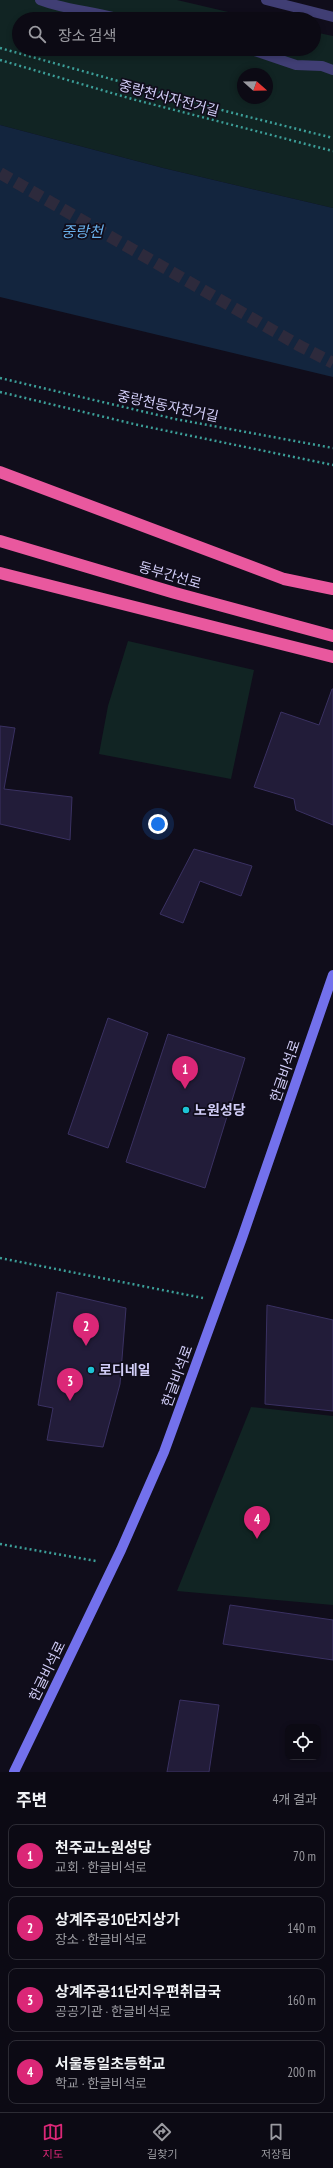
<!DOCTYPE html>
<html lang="ko">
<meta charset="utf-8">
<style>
body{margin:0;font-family:"PT Sans Narrow","Noto Sans KR",sans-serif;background:#15131d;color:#f1f3f6}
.controls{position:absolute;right:12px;bottom:12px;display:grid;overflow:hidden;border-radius:8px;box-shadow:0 2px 6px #0003}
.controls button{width:36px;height:36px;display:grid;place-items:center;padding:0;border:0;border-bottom:1px solid #2c2b34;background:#0c0a14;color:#f1f3f6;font:20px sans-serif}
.compass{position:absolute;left:237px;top:68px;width:36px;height:36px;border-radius:50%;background:#0c0a14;box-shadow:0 2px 6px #0003;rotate:110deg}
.you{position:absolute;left:158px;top:824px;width:14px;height:14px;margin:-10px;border:3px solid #fff;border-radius:50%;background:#1a73e8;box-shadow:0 0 0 6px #1a73e833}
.badge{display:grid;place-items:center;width:26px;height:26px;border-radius:50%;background:#db2777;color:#fff;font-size:13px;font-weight:700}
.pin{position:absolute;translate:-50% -33px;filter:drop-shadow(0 1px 2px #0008)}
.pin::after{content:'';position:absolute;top:21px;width:14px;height:12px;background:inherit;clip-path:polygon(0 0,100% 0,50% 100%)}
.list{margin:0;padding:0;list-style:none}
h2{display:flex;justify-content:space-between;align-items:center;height:52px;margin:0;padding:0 16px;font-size:17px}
h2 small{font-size:13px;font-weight:400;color:#9a9aa0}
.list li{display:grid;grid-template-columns:26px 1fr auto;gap:12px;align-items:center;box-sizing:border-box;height:64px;margin:0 8px 8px;padding:0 8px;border:1px solid #2c2b34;border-radius:8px}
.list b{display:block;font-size:15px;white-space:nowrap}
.list p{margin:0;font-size:13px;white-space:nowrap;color:#9a9aa0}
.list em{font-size:13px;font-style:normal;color:#9a9aa0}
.icon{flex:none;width:22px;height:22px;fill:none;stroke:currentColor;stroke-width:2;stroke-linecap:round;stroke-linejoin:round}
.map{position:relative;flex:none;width:333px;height:1772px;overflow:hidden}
.search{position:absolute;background:#0c0a14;box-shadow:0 2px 6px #0003;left:12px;right:12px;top:12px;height:44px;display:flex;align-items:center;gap:10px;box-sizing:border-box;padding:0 14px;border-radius:22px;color:#9a9aa0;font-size:15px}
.sheet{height:340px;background:#0c0a14}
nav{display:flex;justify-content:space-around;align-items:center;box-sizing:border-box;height:56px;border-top:1px solid #2c2b34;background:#0c0a14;font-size:11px;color:#9a9aa0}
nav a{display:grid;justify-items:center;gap:2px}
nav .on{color:#db2777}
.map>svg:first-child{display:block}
</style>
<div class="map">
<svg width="333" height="1772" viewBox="0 0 333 1772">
<rect width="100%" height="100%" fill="#100d1b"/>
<!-- green -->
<path fill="#112423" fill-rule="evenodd" d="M0 0H177L258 19H19V49H314V32L333 36V208L163 168 0 125ZM243 74H267V98H243Z
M128 641 254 670 231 779 99 754 108 706Z
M251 1407 333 1416V1605L177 1591Z"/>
<!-- water -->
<path fill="#13253e" d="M0 125 163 168 333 208V377L0 297Z"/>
<!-- building -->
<path fill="#221c39" stroke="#3a3162" d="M332 689H333V825L296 810 294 799 254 787 281 712 319 725Z
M0 726 15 728 4 789 72 797 70 840 0 824Z
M194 849 252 866 241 896 200 881 183 923 160 914Z
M108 1018 148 1033 108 1148 68 1134Z
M168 1034 245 1058 205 1188 126 1162Z
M57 1292 126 1308 120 1384 103 1447 47 1440 53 1408 38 1405Z
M267 1305 333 1320V1411L265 1404Z
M230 1605 333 1620V1660L223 1644Z
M180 1700 219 1705 209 1772H167Z"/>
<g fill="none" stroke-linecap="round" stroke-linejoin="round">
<!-- highway-tunnel -->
<path stroke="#2d2a3c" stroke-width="12" stroke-dasharray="12 6" stroke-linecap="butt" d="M0 173 300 346 333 363"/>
<!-- path -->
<path stroke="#3c9e98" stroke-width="2.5" stroke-dasharray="2 3" stroke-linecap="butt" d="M0 48 229 112 333 138
M0 60 132 99 333 151
M0 378 175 419 333 448
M0 392 138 425 333 465
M0 1258 203 1298
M0 1544 96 1561"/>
<!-- street -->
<path stroke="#403e74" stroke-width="10" d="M40 0C66 10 93 11 120 19
M266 0 333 17
M249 49 296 65 322 66 333 70"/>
<!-- secondary -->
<path stroke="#7371ec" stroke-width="10" d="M14 1772 121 1550 164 1452 242 1238 333 975"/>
<!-- highway -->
<path stroke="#e9589e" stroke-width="12" d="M0 472 284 579 333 589
M0 541 175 593 333 636
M0 573 333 657"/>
</g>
<!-- markers -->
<g fill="#1dc4d5" stroke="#100d1b" stroke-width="1.5">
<circle cx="186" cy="1110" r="4"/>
<circle cx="91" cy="1370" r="4"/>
</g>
<g text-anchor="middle" stroke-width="3.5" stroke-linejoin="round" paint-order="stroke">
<!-- street labels -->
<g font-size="14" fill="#d2cef8" stroke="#100d1b">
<text transform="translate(169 98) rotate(15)" y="5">중랑천서자전거길</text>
<text transform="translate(168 406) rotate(12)" y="5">중랑천동자전거길</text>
<text transform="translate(170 575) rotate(16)" y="5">동부간선로</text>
<text transform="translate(285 1071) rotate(-71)" y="5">한글비석로</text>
<text transform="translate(177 1376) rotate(-70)" y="5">한글비석로</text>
<text transform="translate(47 1671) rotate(-64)" y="5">한글비석로</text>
</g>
<!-- poi labels -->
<g font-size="14" font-weight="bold" fill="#d2cef8" stroke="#100d1b" text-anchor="start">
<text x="194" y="1115">노원성당</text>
<text x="99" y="1375">로디네일</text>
</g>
<!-- water labels -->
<g font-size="15" font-style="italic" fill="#69b0eb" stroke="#100d1b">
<text x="82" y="237">중랑천</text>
</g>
</g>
</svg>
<div class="controls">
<button><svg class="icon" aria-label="locate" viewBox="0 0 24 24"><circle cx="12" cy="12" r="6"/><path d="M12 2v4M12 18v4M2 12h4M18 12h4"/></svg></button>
</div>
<svg class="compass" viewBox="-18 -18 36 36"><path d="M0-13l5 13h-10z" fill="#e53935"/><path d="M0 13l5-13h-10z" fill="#9a9aa0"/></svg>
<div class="you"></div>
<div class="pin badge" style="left:185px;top:1089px">1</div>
<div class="pin badge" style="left:86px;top:1346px">2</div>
<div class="pin badge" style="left:70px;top:1401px">3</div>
<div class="pin badge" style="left:257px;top:1539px">4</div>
<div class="search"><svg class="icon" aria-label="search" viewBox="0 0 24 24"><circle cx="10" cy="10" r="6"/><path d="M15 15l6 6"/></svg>장소 검색</div>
</div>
<section class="sheet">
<h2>주변<small>4개 결과</small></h2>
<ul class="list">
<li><span class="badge">1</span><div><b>천주교노원성당</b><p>교회 · 한글비석로</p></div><em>70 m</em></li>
<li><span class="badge">2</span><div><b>상계주공10단지상가</b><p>장소 · 한글비석로</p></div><em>140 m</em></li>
<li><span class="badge">3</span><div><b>상계주공11단지우편취급국</b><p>공공기관 · 한글비석로</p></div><em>160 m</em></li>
<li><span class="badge">4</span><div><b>서울동일초등학교</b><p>학교 · 한글비석로</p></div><em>200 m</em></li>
</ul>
</section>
<nav>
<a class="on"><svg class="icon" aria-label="map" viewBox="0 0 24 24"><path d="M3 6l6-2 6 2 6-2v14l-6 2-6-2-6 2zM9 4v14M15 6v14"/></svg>지도</a>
<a><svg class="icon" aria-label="directions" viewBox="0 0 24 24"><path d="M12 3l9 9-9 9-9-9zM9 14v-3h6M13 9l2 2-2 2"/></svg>길찾기</a>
<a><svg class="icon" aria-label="saved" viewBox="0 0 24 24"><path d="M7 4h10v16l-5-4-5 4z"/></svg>저장됨</a>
</nav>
